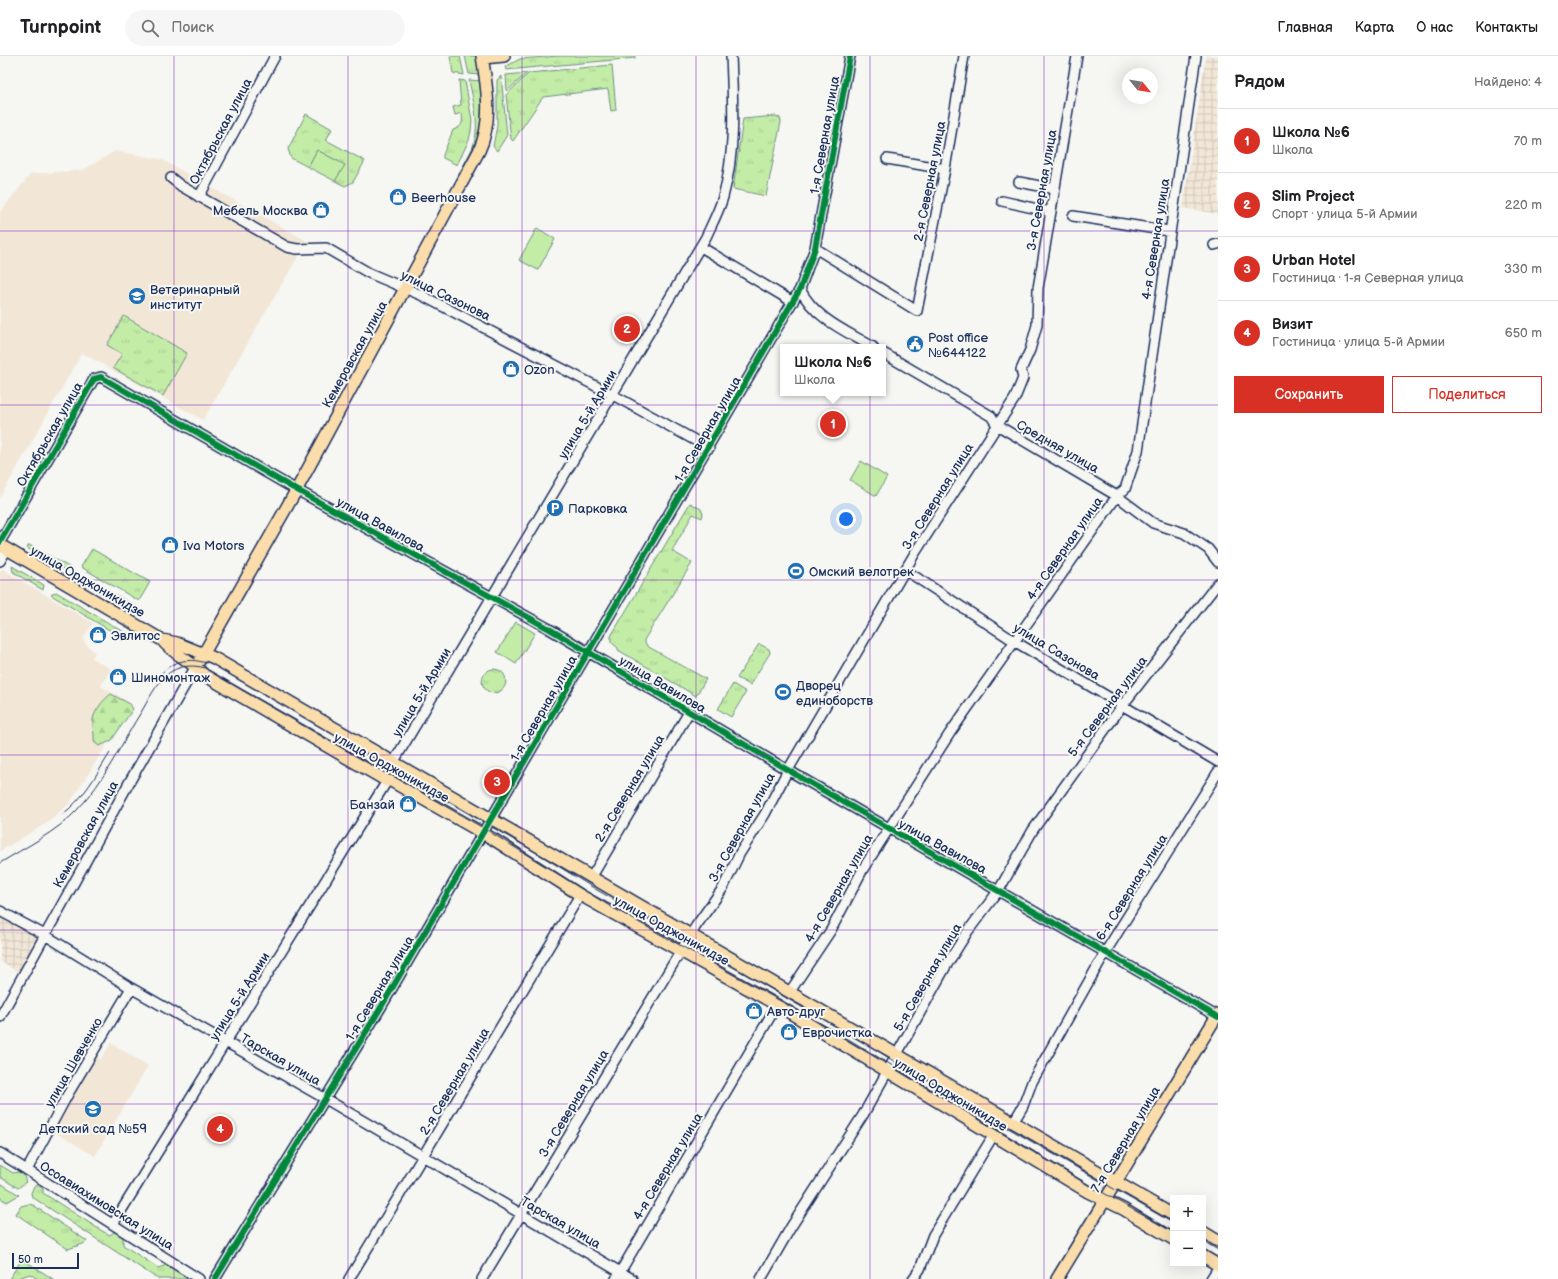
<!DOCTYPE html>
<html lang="ru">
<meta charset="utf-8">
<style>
body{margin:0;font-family:"Balsamiq Sans",sans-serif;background:#f6f6f6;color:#202124}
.controls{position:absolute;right:12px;bottom:12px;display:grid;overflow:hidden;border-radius:0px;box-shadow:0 4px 16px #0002}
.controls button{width:36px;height:36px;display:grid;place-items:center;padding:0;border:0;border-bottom:1px solid #e0e0e0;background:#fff;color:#202124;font:20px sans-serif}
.compass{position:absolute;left:1122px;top:12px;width:36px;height:36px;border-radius:50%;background:#fff;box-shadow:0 4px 16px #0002;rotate:120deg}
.scale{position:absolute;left:12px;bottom:10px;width:67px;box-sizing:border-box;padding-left:4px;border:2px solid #1b2f5e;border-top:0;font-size:11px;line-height:14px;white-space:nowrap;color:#1b2f5e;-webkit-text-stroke:3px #f6f6f2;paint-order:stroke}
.you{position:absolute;left:846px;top:463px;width:14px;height:14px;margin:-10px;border:3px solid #fff;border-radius:50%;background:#1a73e8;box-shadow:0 0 0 6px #1a73e833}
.badge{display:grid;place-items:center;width:26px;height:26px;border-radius:50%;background:#d93025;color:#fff;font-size:13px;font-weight:700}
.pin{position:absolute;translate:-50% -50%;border:2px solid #fff;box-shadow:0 1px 4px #0006}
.popup{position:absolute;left:780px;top:288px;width:106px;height:52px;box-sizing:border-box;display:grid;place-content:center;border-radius:0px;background:#fff;filter:drop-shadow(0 1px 3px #0005);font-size:13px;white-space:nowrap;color:#757577}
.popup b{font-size:15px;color:#202124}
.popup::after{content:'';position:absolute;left:50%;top:100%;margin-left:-8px;border:8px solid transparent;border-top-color:#fff}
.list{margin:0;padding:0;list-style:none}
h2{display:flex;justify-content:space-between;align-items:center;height:52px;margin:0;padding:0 16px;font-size:17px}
h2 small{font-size:13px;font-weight:400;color:#757577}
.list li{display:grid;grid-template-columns:26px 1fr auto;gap:12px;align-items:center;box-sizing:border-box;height:64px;padding:0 16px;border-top:1px solid #e0e0e0}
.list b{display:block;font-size:15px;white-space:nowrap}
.list p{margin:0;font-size:13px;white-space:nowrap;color:#757577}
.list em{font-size:13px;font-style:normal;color:#757577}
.actions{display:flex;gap:8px;padding:12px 16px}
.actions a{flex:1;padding:9px 0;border:1px solid #d93025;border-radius:0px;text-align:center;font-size:14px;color:#d93025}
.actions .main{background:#d93025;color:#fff}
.icon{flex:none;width:22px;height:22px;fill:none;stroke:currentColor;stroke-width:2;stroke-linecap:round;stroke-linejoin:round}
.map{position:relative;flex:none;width:1218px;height:1223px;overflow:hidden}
header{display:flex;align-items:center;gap:24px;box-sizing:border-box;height:56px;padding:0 20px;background:#fff;border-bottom:1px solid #e0e0e0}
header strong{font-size:19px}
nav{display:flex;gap:22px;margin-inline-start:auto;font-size:14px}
.search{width:280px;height:36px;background:#f6f6f6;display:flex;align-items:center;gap:10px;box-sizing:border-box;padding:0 14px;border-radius:22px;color:#757577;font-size:15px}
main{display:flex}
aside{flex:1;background:#fff}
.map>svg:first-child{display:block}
</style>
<header>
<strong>Turnpoint</strong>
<div class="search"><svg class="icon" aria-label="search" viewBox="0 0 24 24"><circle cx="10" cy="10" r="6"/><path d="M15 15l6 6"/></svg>Поиск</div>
<nav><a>Главная</a><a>Карта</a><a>О нас</a><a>Контакты</a></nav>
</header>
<main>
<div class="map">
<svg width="1218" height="1223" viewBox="0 0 1218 1223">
<defs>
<pattern id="industrial-grid" width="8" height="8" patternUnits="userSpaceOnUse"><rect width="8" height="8" fill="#f2e7d7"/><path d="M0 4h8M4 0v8" fill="none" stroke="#cfc6bb"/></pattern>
<pattern id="grass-tufts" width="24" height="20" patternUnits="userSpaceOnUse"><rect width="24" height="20" fill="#c3eca7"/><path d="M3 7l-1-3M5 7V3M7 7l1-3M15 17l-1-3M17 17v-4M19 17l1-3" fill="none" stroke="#a7cb92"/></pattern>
<pattern id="forest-firs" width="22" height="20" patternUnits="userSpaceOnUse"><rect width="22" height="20" fill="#c3eca7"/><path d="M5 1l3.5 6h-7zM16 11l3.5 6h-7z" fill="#a7cb92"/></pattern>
</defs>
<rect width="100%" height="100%" fill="#f6f6f2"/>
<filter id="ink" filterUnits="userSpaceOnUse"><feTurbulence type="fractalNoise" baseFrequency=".025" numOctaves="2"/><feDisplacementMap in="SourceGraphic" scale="8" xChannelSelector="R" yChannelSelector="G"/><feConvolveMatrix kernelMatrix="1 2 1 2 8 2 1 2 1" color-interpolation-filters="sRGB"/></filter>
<g filter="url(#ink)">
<!-- built -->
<path fill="#f2e7d7" d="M115 95 161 103 307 185 203 364 82 297 0 442V156L31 118 83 114Z
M2 513 93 567 83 583 85 587 95 597 92 602 111 613 101 630 132 648 70 747 45 768 0 795V516Z
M111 987 148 1010 95 1100 53 1075 95 1000 101 1003Z"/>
<!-- industrial -->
<path fill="url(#industrial-grid)" d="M1206 0H1218V158L1183 152Z
M0 857 40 878 18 916 0 905Z"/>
<!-- grass -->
<path fill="url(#grass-tufts)" stroke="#6f8e82" d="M450 0H460L464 19 453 17Z
M465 0H477L481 19 469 18Z
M559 0H635V2L506 14 505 11 520 3Z
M612 9 616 54 611 55 608 33 543 41 513 85 511 83 506 39 529 17Z
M527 17 507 35 506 19Z
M501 20 507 79 497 95 493 90 497 70V24Z
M459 24 465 25 472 64 471 75 469 84 457 109 443 102V99L453 74C463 71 463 66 462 57L455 59 453 51 461 49Z
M469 24 481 25C481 46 483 70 475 91 472 98 467 106 464 113L462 112C466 104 472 95 474 87 480 66 473 45 469 24Z
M306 58 332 73 326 84 365 105 353 126 345 130 335 125 344 109 317 94 308 111 291 102 288 93Z
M776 60 780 62 781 66 766 140 733 133 743 63Z
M124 260 187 297 163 340 113 312 122 298 107 289Z
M690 447 701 453 703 458 702 462 693 458 672 495 692 507 644 584 647 590 706 623 696 640 618 594V592L611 586V580Z
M29 489 69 511 67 515 27 492Z
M92 493 150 526 139 545 81 511Z
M12 510 44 529 43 534 13 516Z
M98 529 137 551 134 555 96 532Z
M56 536 129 579 126 584 51 539Z
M759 588 769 593 770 597 750 629 737 622Z
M482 625a12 12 0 1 1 24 0a12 12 0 1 1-24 0Z
M733 628 746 636 731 661 718 653Z
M0 1109 13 1117 18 1116 23 1118 26 1126 18 1132 0 1121Z
M2 1128 19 1139 7 1146 0 1142V1130Z
M34 1130H38L43 1132V1137L102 1175 110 1179 115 1175 123 1180V1189L158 1212 170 1208 191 1223H158L32 1141 31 1137Z
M29 1148 33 1149 87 1185 83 1188 68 1193 16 1158 21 1150Z
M22 1203 53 1223H38L30 1218 15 1223H9Z"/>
<!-- forest -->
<path fill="url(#forest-firs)" stroke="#6f8e82" d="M111 638 130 648 133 653 111 685 99 690 94 686C95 678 92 670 93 663 95 654 104 643 111 638Z"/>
<!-- pitch -->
<path fill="#c3eca7" stroke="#6f8e82" d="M317 94 345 109 335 125 308 111Z
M537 172 555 183 538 214 519 204Z
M861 405 887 421 876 440 850 424Z
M516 566 535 577 516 608 497 596Z"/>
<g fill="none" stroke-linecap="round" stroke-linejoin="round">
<defs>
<path id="minor" d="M887 103 945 113
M171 122 181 130 287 191 297 193 326 192 369 217 421 239 613 339 709 392
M1019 126 1055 133
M199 141 275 0
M1002 145 1051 156
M1073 160 1169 175
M1214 189 1218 188
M701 191 793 246
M815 192 917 255 945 113 964 0
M800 233C815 263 846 275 873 291
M883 297 991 360 997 369 1117 440 1153 467 1184 477 1208 493 1218 506
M0 486 94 323 101 321 286 428 546 571 779 709 1218 961
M0 505 7 493
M905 514 1014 585 1218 706
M393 707 706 181C712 168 719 155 723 141 736 95 733 47 731 0
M591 822 689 656
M0 855 45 879 131 932 324 1042 632 1223
M789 937 831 874 863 813 950 677 1117 440 1125 433 1138 395 1196 0
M0 961 130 725 196 610
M1013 1067 1023 1050 1032 1026 1106 895 1218 716
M0 1097 199 1223
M27 1114 68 1038 131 932
M113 1168 387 725
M215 1223 380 953 800 233 815 192 850 0
M349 1223 580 839
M482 1223 696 870 723 832 740 797 765 758 788 714 915 497 1015 342 1023 322 1021 314 1030 294 1037 269 1038 232 1042 209 1077 0
M616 1223 777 949
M761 1223 791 1171 863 1059 946 910 968 875 999 834 1033 774 1122 650 1218 527
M913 1223 920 1213 933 1179 993 1080
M1211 1223 1218 1212"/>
<path id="major" d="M483 2 504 0
M0 489 162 584C174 599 192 605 204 619L387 725H391L493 783 580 839 777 949 1088 1136 1123 1153 1173 1183
M162 584 177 587 214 602 1173 1159
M200 604 297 433 479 95C493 65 487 31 482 0
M1203 1176 1218 1185
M1203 1200 1218 1209
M1057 1223 1218 958"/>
</defs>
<!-- minor casing -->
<use href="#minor" stroke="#1b2f5e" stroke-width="12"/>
<!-- major casing -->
<use href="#major" stroke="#1b2f5e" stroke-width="14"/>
<!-- minor -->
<use href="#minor" stroke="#f6f6f2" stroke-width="9"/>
<!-- major -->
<use href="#major" stroke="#faddab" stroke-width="11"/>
<!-- tram -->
<path stroke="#1b2f5e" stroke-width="1" d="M158 621C171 605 187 601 206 607
M63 758C84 742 96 719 110 697
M471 759 498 773 597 834 804 951
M0 807C24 792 58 775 77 754 105 725 122 686 143 653 151 639 159 623 172 615 182 609 195 609 205 612L485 773 613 852 840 978 1091 1130 1173 1176
M878 995 905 1012
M951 1039 1173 1167
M1203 1185 1218 1194
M1203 1193 1218 1202"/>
<defs>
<path id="cycleway" d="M0 486 94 323 101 321 286 428 546 571 779 709 1218 961
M215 1223 380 953 800 233 815 192 850 0"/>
</defs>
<!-- cycleway casing -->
<use href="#cycleway" stroke="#f6f6f2" stroke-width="8"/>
<!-- cycleway -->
<use href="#cycleway" stroke="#00873e" stroke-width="6"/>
</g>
</g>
<!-- grid -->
<path fill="none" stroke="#7b2cbf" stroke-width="1" stroke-opacity="0.55" d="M174 0V1223M348 0V1223M522 0V1223M696 0V1223M870 0V1223M1044 0V1223M0 175H1218M0 349H1218M0 524H1218M0 699H1218M0 874H1218M0 1048H1218"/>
<!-- icons -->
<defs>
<symbol id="shop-disc" viewBox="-11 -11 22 22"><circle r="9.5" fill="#1f6fb2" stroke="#f6f6f2"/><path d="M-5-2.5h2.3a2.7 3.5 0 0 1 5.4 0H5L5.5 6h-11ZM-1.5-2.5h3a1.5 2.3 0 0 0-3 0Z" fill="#fff"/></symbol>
<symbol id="university-disc" viewBox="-11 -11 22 22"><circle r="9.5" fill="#1f6fb2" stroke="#f6f6f2"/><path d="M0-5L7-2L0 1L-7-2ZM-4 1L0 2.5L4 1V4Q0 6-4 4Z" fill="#fff"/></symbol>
<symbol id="civic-disc" viewBox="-11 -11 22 22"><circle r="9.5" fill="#1f6fb2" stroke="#f6f6f2"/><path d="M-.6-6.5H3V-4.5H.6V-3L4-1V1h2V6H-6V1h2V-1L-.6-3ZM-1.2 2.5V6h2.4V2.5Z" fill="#fff"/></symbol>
<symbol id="parking-disc" viewBox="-11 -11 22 22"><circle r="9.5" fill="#1f6fb2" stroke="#f6f6f2"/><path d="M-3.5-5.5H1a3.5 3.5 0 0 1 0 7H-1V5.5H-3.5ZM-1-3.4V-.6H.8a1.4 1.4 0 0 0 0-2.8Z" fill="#fff"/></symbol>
<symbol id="stadium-disc" viewBox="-11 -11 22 22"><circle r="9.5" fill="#1f6fb2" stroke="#f6f6f2"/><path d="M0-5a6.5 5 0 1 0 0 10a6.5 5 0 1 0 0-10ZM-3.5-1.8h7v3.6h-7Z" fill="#fff"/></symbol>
<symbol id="school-disc" viewBox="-11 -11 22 22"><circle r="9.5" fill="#1f6fb2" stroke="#f6f6f2"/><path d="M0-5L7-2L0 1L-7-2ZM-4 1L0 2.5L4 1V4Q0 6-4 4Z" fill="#fff"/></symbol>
</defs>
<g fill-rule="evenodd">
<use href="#shop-disc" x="388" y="131" width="20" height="20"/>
<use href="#shop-disc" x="311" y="144" width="20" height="20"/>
<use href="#university-disc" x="127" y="230" width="20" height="20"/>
<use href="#civic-disc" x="905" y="278" width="20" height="20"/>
<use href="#shop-disc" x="501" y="303" width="20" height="20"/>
<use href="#parking-disc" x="545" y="442" width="20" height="20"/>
<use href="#shop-disc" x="160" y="479" width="20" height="20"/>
<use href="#stadium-disc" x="786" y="505" width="20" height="20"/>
<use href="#shop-disc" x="88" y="569" width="20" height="20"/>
<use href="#shop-disc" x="108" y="611" width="20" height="20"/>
<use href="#stadium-disc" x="773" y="626" width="20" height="20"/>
<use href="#shop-disc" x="398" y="738" width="20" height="20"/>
<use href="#shop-disc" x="744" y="945" width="20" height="20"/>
<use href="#shop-disc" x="779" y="966" width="20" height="20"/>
<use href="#school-disc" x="83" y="1043" width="20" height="20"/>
</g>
<g text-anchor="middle" stroke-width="4" stroke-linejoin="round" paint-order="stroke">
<!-- street labels -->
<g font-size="13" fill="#1b2f5e" stroke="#f6f6f2">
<text transform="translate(220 75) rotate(-62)" y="5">Октябрьская улица</text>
<text transform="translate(824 79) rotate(-80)" y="5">1-я Северная улица</text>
<text transform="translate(929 125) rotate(-79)" y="5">2-я Северная улица</text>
<text transform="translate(1041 134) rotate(-80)" y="5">3-я Северная улица</text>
<text transform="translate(1155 183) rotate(-81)" y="5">4-я Северная улица</text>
<text transform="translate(446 239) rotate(26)" y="5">улица Сазонова</text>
<text transform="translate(354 298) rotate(-61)" y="5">Кемеровская улица</text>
<text transform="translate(587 358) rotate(-59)" y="5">улица 5-й Армии</text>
<text transform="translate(707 373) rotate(-60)" y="5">1-я Северная улица</text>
<text transform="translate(49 378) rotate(-60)" y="5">Октябрьская улица</text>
<text transform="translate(1058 390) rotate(30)" y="5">Средняя улица</text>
<text transform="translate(937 440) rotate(-58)" y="5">3-я Северная улица</text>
<text transform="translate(381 468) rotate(29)" y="5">улица Вавилова</text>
<text transform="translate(1064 492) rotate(-55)" y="5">4-я Северная улица</text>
<text transform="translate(88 525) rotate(30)" y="5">улица Орджоникидзе</text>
<text transform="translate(1057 595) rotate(31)" y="5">улица Сазонова</text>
<text transform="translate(663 628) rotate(31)" y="5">улица Вавилова</text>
<text transform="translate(421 636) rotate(-59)" y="5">улица 5-й Армии</text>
<text transform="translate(1107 650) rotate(-53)" y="5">5-я Северная улица</text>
<text transform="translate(543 652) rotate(-60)" y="5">1-я Северная улица</text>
<text transform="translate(392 711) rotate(29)" y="5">улица Орджоникидзе</text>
<text transform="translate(629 732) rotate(-59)" y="5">2-я Северная улица</text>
<text transform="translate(741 771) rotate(-61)" y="5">3-я Северная улица</text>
<text transform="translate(85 778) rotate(-61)" y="5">Кемеровская улица</text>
<text transform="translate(943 790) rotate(29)" y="5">улица Вавилова</text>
<text transform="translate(1131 831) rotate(-58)" y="5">6-я Северная улица</text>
<text transform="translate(838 832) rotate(-60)" y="5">4-я Северная улица</text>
<text transform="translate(672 874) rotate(29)" y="5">улица Орджоникидзе</text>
<text transform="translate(927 921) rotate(-60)" y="5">5-я Северная улица</text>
<text transform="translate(379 932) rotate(-59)" y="5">1-я Северная улица</text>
<text transform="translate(239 940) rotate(-58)" y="5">улица 5-й Армии</text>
<text transform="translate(281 1003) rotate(30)" y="5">Тарская улица</text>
<text transform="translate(73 1006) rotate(-60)" y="5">улица Шевченко</text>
<text transform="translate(454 1025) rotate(-59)" y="5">2-я Северная улица</text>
<text transform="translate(951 1038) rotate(31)" y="5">улица Орджоникидзе</text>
<text transform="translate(573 1047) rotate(-59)" y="5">3-я Северная улица</text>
<text transform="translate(1125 1083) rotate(-59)" y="5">7-я Северная улица</text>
<text transform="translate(667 1110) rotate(-59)" y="5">4-я Северная улица</text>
<text transform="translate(107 1149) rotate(32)" y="5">Осоавиахимовская улица</text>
<text transform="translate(561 1166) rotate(30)" y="5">Тарская улица</text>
</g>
<!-- poi labels -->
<g font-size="13" fill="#1b2f5e" stroke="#f6f6f2" text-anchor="start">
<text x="411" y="146">Beerhouse</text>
<text x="308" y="159" text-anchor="end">Мебель Москва</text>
<text x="150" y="238">Ветеринарный<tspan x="150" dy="15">институт</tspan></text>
<text x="928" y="286">Post office<tspan x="928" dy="15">№644122</tspan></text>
<text x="524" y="318">Ozon</text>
<text x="568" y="457">Парковка</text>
<text x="183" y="494">Iva Motors</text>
<text x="809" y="520">Омский велотрек</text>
<text x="111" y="584">Эвлитос</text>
<text x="131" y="626">Шиномонтаж</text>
<text x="796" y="634">Дворец<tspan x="796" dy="15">единоборств</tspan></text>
<text x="395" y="753" text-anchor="end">Банзай</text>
<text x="767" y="960">Авто-друг</text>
<text x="802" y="981">Еврочистка</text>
<text x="93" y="1077" text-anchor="middle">Детский сад №59</text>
</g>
</g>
</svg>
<div class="controls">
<button>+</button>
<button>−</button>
</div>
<svg class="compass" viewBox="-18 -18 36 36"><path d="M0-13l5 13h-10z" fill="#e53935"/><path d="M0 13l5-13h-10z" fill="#757577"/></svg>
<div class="scale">50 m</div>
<div class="you"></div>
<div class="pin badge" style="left:833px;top:368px">1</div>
<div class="popup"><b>Школа №6</b>Школа</div>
<div class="pin badge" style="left:627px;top:273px">2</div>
<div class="pin badge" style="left:497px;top:726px">3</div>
<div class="pin badge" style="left:220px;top:1073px">4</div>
</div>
<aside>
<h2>Рядом<small>Найдено: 4</small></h2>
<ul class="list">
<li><span class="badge">1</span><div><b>Школа №6</b><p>Школа</p></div><em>70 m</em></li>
<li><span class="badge">2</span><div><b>Slim Project</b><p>Спорт · улица 5-й Армии</p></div><em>220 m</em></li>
<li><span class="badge">3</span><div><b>Urban Hotel</b><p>Гостиница · 1-я Северная улица</p></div><em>330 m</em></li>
<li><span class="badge">4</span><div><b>Визит</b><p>Гостиница · улица 5-й Армии</p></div><em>650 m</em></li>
</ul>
<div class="actions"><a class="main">Сохранить</a><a>Поделиться</a></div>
</aside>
</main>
